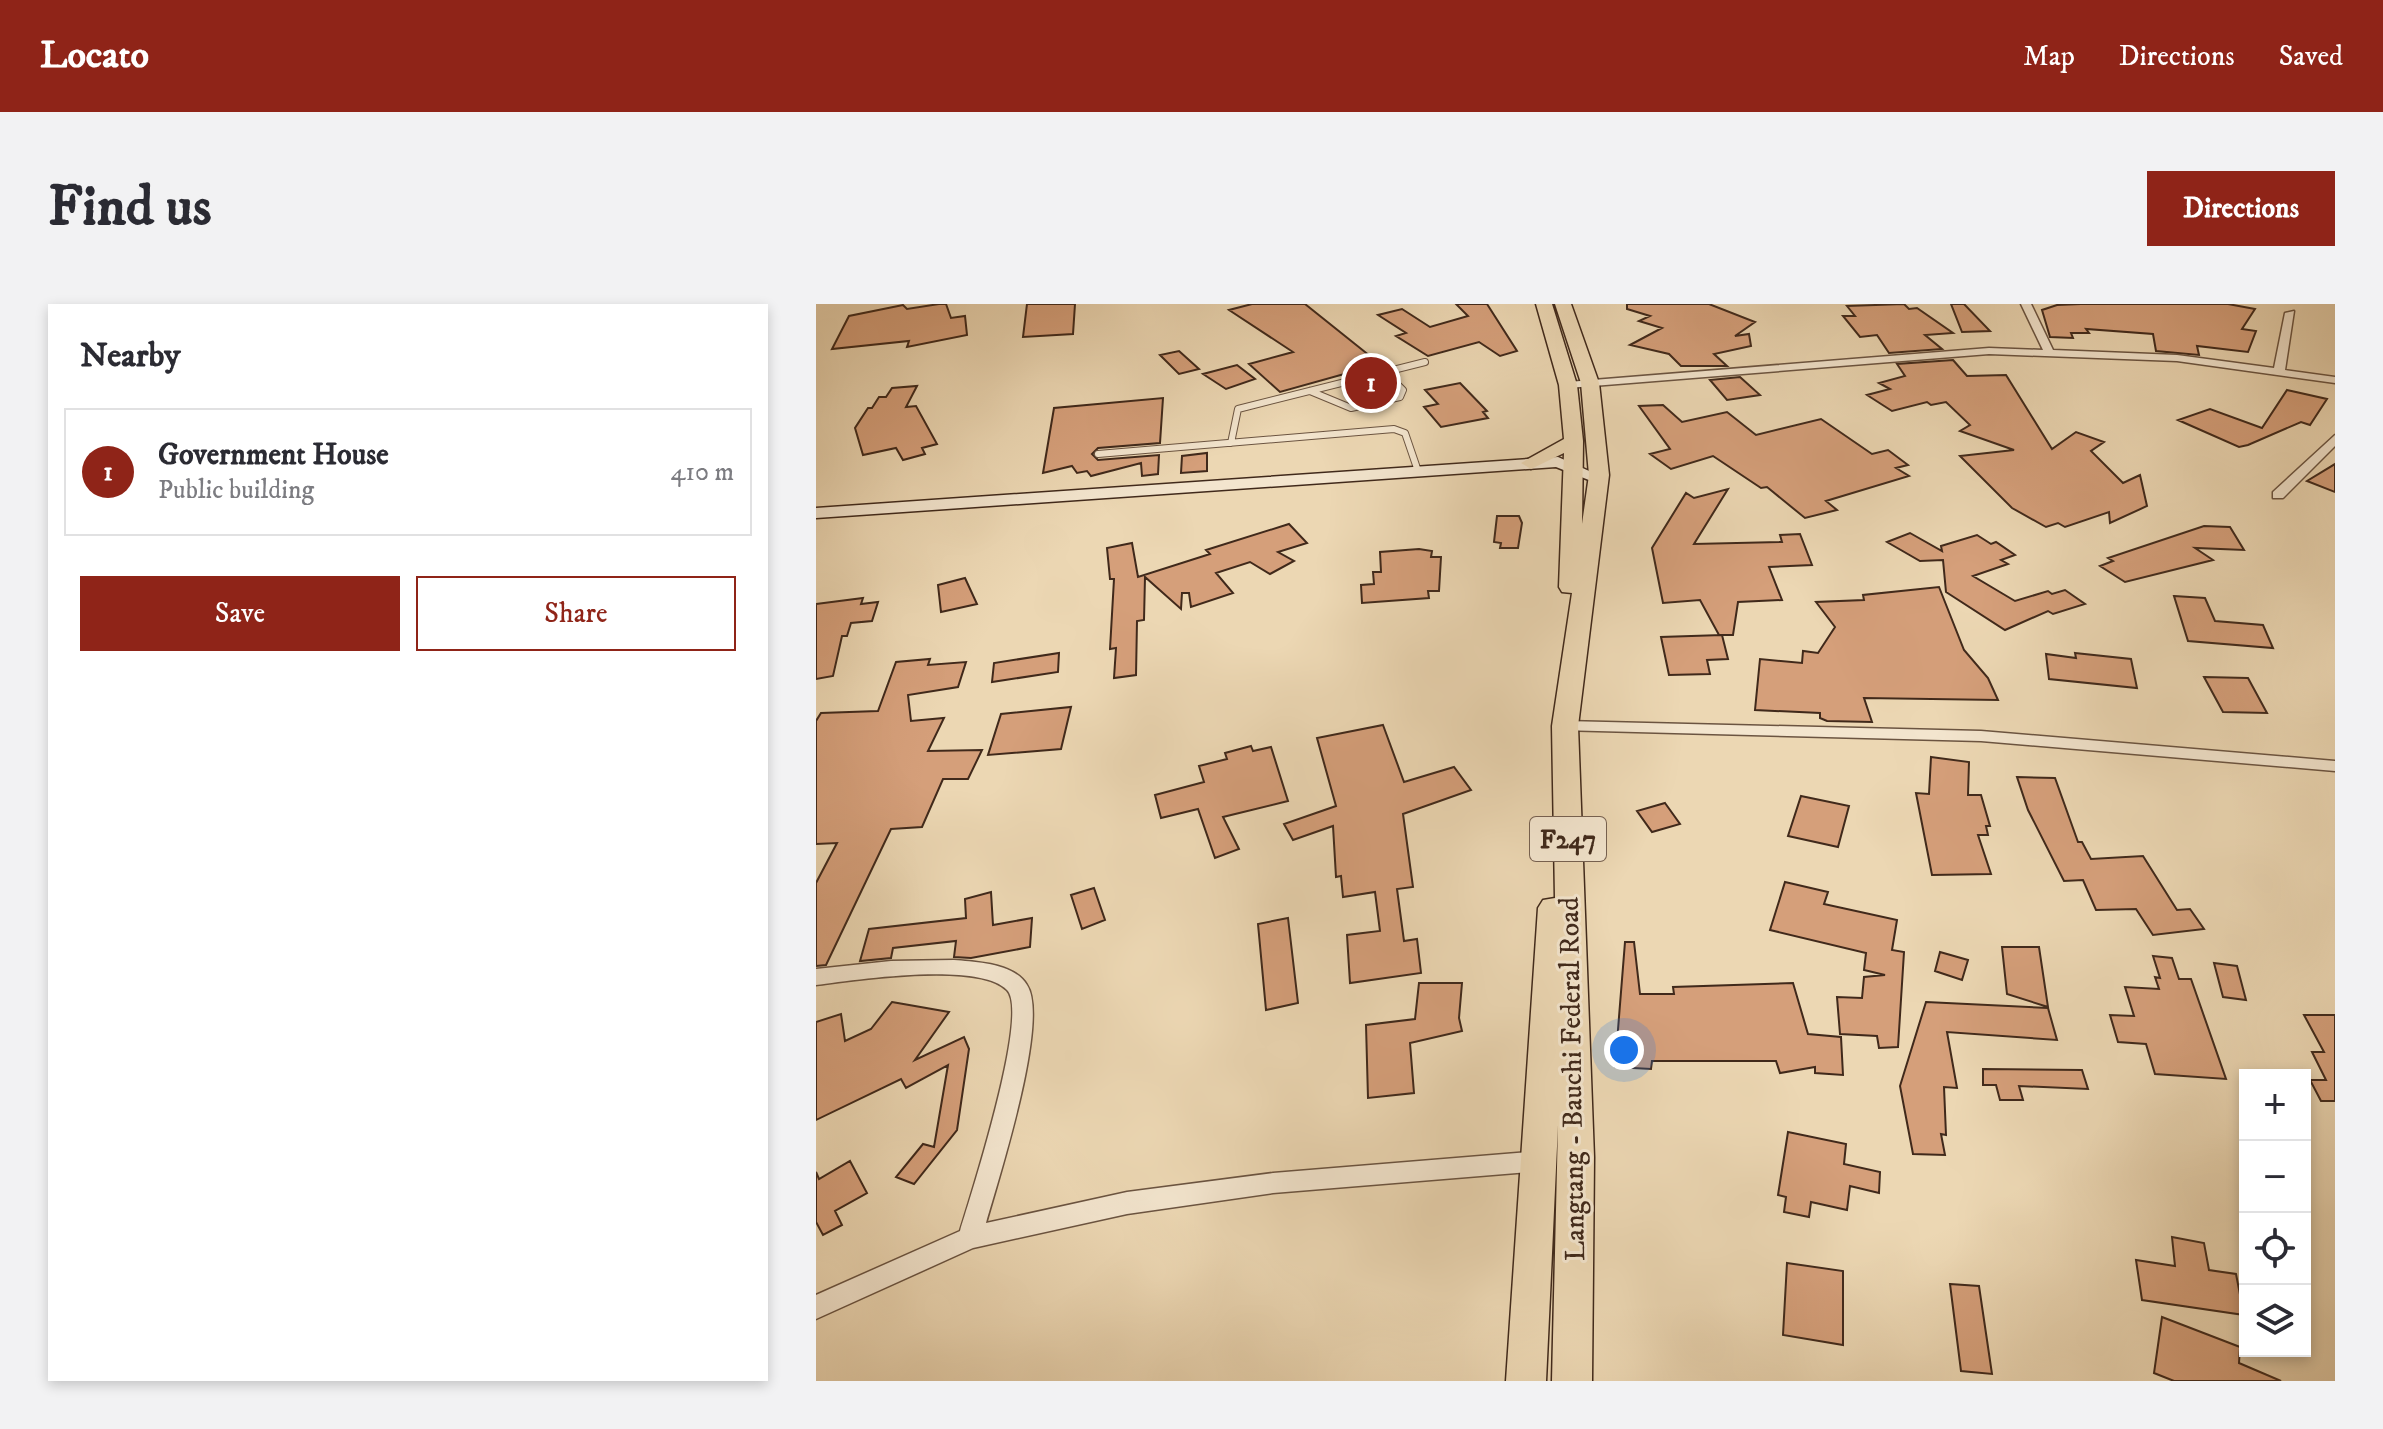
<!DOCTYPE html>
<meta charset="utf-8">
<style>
body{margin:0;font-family:"IM FELL DW Pica",serif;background:#f2f2f3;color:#2b2b33}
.controls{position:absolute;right:24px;bottom:24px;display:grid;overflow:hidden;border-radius:0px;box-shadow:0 4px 12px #0003}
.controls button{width:72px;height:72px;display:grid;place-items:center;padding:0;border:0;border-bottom:2px solid #e1e1e2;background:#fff;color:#2b2b33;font:40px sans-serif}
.you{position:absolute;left:808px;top:746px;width:28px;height:28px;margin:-20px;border:6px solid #fff;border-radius:50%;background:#1a73e8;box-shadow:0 0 0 12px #1a73e833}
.badge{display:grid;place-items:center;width:52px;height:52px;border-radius:50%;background:#8f2418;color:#fff;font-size:26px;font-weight:700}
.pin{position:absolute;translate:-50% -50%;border:4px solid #fff;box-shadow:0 2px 8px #0006}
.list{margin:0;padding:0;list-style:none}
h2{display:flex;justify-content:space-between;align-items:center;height:104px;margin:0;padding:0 32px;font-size:34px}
h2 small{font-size:26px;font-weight:400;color:#7c7c81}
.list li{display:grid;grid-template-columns:52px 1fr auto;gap:24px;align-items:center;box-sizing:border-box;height:128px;margin:0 16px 16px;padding:0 16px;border:2px solid #e1e1e2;border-radius:0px}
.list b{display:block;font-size:30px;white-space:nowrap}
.list p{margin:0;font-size:26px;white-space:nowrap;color:#7c7c81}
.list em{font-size:26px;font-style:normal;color:#7c7c81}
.actions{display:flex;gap:16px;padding:24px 32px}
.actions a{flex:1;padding:18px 0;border:2px solid #8f2418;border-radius:0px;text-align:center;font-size:28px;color:#8f2418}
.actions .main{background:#8f2418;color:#fff}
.icon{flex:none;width:44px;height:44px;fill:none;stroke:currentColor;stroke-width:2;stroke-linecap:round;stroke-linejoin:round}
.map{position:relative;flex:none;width:1519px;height:1077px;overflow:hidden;border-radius:0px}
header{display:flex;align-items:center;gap:48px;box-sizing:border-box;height:112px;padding:0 40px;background:#8f2418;color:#fff}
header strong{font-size:38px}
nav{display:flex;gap:44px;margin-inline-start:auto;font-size:28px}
.intro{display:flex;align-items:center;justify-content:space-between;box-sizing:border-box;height:192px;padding:0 48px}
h1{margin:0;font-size:56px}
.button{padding:20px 36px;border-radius:0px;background:#8f2418;color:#fff;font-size:28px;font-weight:700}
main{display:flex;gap:48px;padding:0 48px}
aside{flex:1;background:#fff;border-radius:0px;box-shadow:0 4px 12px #0003}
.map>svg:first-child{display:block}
</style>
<header>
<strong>Locato</strong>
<nav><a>Map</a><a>Directions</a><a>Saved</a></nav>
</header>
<div class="intro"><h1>Find us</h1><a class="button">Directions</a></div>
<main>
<aside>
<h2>Nearby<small></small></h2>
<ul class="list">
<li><span class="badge">1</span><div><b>Government House</b><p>Public building</p></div><em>410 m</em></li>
</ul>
<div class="actions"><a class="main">Save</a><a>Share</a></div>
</aside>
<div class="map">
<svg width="1519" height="1077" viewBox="0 0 1519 1077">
<rect width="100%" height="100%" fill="#ecd7b3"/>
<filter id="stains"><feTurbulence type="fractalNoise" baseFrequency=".0025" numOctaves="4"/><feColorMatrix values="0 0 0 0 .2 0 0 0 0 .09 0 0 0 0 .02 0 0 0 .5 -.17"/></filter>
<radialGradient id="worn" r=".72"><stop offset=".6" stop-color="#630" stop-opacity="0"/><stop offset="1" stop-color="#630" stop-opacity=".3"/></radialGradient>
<!-- building -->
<path fill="#d59f7a" stroke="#40291b" stroke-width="2" d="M123 0H130L135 14 149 12 151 31 91 43 93 37 16 45 33 12 87 1 91 5Z
M211 0H259L257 30 207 33Z
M436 0H489L564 60 464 88 433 60 477 48 413 6Z
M640 0H671L701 47 684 52 663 38 612 52 580 32 590 29 562 11 586 5 614 23 652 12Z
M811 0H893L939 18 919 32 933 30 935 42 898 50 911 62H865L853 50 814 41 846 24 823 17 834 12 811 5Z
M1088 0 1093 5 1101 4 1137 29 1109 31 1126 45 1073 49 1061 31 1044 33 1027 12H1039L1031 2Z
M1135 0H1148L1174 27 1146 28Z
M1265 0H1412L1439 5 1426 25 1440 27 1432 48 1381 42 1383 51 1340 47 1337 30 1270 25 1273 29H1255L1257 34 1234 33 1226 6 1241 1Z
M363 47 383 65 363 70 344 51Z
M1137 56 1151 72 1190 71 1236 145 1260 128 1288 138 1275 147 1307 179 1324 171 1331 202 1294 219 1293 208 1249 223 1242 219 1230 223 1196 204 1144 152 1198 146 1144 127 1154 121 1130 98 1115 101 1111 98 1076 107 1051 91 1074 85 1063 79 1089 72 1081 60Z
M421 61 439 75 410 85 387 70Z
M924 73 944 91 911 96 894 76Z
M644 79 671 107 667 108 672 114 625 123 608 103 622 100 609 86Z
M101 82 90 103 100 102 121 140 106 144 109 150 87 156 80 144 47 151 39 124 52 104H56L63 93H70L76 84Z
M1471 86 1511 95 1494 121 1485 118 1432 141 1423 143 1362 116 1394 105 1446 124Z
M347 94 344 139 282 144 276 150 282 156 343 151 342 170 326 172 325 159 275 172 271 167 261 169 256 162 227 169 238 104Z
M847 101 866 118 911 108 940 131 1005 115 1056 150 1072 146 1092 161 1080 164 1093 172 1010 197 1021 206 989 214 951 183 945 184 897 152 855 165 834 150 854 145 823 102Z
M391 149V167L365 169 366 152Z
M1519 160V188L1491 177Z
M912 185 878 240 966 238 964 231 984 230 996 261 953 263 966 296 922 298 917 331H903L884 296 847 299 836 244 870 189 878 194Z
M681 212H703L706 219 702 244H684L685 239 678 238Z
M473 220 491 239 462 248 478 257 454 270 434 258 400 269 417 289 375 303 373 289H366L365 305 329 273 328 316 321 317 320 371 298 374 300 344 294 345 298 275H294L291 244 316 239 322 273 394 250 390 246Z
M1388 222 1414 223 1428 246 1379 244 1397 256 1309 278 1284 262 1297 257 1292 254Z
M1094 229 1126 247 1125 242 1161 231 1175 240 1180 238 1199 251 1185 256 1192 260 1157 272 1199 297 1232 287 1236 290 1249 286 1269 300 1237 310 1232 307 1189 326 1130 288 1127 256 1104 257 1071 238Z
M603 245 616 247 615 253H625L623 287H612L613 294 546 299 545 281 558 280 557 268H565L564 248Z
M149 274 161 300 125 308 122 281Z
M1123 283 1148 346 1172 374 1182 396 1048 394 1056 418 1011 417 1004 414V409L939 406 944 355 986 359 987 347 1002 349 1019 323 1000 298 1048 296 1047 291Z
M1358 292 1389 294 1399 317 1447 321 1457 344 1372 337Z
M47 294 45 300 62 298 56 317 35 319 31 332H26L17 372 0 375V300Z
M906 331 912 355 891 356 894 370 853 371 845 333Z
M243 349 242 368 176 378 178 359Z
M1259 349 1315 355 1321 384 1233 375 1230 350 1260 354Z
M114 355 112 361 150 358 142 383 92 391 95 417 128 414 112 447 166 446 152 475H127L106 523 75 525 10 661 0 662V579L21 539 0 540V417L5 409 62 407 80 358Z
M1388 373 1432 374 1451 409 1407 408Z
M255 403 245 445 172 451 185 410Z
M567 421 588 478 638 463 655 486 587 510 597 583 581 585 588 637 601 635 605 669 534 679 531 631 564 627 559 588 527 593 525 572 520 573 517 522 477 536 468 520 520 502 501 434Z
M435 442 437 447 455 443 472 497 407 513 423 545 399 554 382 505 345 514 339 491 388 478 383 462 411 455 409 449Z
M1115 453 1153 458 1152 491H1165L1174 522H1170L1172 531H1162L1175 570 1116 571 1100 489 1113 490Z
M1201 473 1239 474 1262 538H1266L1275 555 1327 552 1361 606 1374 605 1388 625 1337 631 1320 605 1280 606 1267 576 1248 577 1212 506Z
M985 492 1033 502 1022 543 972 532Z
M849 499 864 520 836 528 821 507Z
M969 578 1012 588 1008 600 1081 616 1076 646 1088 648 1082 743 1063 744 1061 732 1024 730 1021 693 1046 694 1048 673 1069 671 1048 666 1050 649 954 626Z
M278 584 289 616 266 625 255 591Z
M175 588 177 621 216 614 214 643 155 654 138 653 140 637 77 644 75 654 44 657 53 625 150 614 149 595Z
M472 614 482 699 450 706 442 620Z
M809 638H818L824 690H858L857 683 977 679 992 730 1025 733 1027 771 999 769V763L964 769 960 757H836L835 765 799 763Z
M1186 643H1223L1232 703 1191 690Z
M1124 648 1152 656 1146 676 1119 667Z
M1337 652 1356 654 1363 675H1375L1410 775 1339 770 1330 740 1302 738 1294 711 1318 712 1309 683 1343 685 1339 673 1344 674Z
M1398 659 1421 662 1430 696 1407 693Z
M603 679H646L643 714 646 727 594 739 598 789 552 794 550 721 599 715Z
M76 698 133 708 99 756 148 733 153 745 141 826 98 880 80 873 107 840 118 843 132 761 90 784 85 775 0 816V718L25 710 29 737 55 725Z
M1110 698 1232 704 1241 736 1131 728 1141 784 1128 783 1130 831 1125 830 1129 851 1097 850 1084 782Z
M1488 711H1519V797H1505L1494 776H1510L1496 748H1508Z
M1167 765 1266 766 1272 785 1203 782 1207 796H1184L1180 781H1167Z
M972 828 1030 840 1028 860 1064 868 1063 889 1034 882 1031 906 995 898 993 913 968 908 970 893 962 891Z
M34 857 51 889 19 907 26 921 7 931 0 918V868L3 875Z
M1356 933 1388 939 1393 966 1420 970 1428 1011 1326 996 1320 956 1359 962Z
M971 959 1027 967V1041L967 1031Z
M1134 980 1163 982 1176 1070 1145 1067Z
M1346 1013 1424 1043 1423 1059 1465 1077H1358L1338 1069Z"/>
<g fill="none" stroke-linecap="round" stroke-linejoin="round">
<defs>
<path id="lane" d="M494 87 535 104 584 93 587 86 569 68
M415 139 422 105 609 58
M282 150 578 125 589 129 602 167"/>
<path id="street" d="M1205 0H1215L1237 46 1361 51 1458 64 1469 9 1478 7 1469 66 1519 73V79L1361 57 1173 50 752 84 746 81 752 78 1173 44 1227 46Z
M1519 131V142L1467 194H1457V188Z
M749 417 1165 427 1519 457V467L1165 437 743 426 741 422 743 418Z
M138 656C160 658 198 659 211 681 234 716 182 876 170 919L311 888 457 869 724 847 732 850 735 857 732 864 724 867 457 889 311 910 157 944 0 1015V991L144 927C155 891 214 709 191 686 163 657 39 676 0 681V665L75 657Z"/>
<path id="secondary" d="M742 153 791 175 783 180 740 163 0 214V204Z"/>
<path id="primary" d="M720 0H736L761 81 767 137 766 220 773 171 765 79 739 0H755L783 79 793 171 762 422 778 853 776 1077H736L742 821 730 1077H690L722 604 727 596 739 594 736 422 756 289 746 288 743 283 748 149 715 165 705 159 748 135 743 81Z"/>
</defs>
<!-- lane casing -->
<use href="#lane" stroke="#6b5441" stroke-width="8"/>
<!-- street casing -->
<use href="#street" stroke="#6b5441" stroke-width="3"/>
<!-- secondary casing -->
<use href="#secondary" stroke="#40291b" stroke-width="3"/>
<!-- primary casing -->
<use href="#primary" stroke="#40291b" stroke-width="3"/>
<!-- lane -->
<use href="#lane" stroke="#f3e5ce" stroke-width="6"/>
<!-- street -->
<use href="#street" fill="#f3e5ce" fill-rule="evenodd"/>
<!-- secondary -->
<use href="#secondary" fill="#f3e5ce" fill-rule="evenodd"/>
<!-- primary -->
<use href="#primary" fill="#ecd7b3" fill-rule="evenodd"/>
</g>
<g text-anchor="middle" stroke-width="6" stroke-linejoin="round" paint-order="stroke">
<!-- shield labels -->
<rect fill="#f3e5ce" stroke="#766151" stroke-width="2" x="714" y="513" width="76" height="44" rx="6"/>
<g font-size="26" font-weight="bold" fill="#40291b">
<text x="752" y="544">F247</text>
</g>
<!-- street labels -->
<g font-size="28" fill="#40291b" stroke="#f3e5ce">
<text transform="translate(755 775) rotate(-91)" y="10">Langtang - Bauchi Federal Road</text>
</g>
</g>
<rect width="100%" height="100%" filter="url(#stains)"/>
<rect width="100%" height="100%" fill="url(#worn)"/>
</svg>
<div class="controls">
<button>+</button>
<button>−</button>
<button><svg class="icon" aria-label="locate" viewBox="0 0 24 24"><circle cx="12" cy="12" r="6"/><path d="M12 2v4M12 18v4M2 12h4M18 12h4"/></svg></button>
<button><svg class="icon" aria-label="layers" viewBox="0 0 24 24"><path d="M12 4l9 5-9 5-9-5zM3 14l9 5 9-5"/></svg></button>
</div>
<div class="you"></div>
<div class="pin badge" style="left:555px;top:79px">1</div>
</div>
</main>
